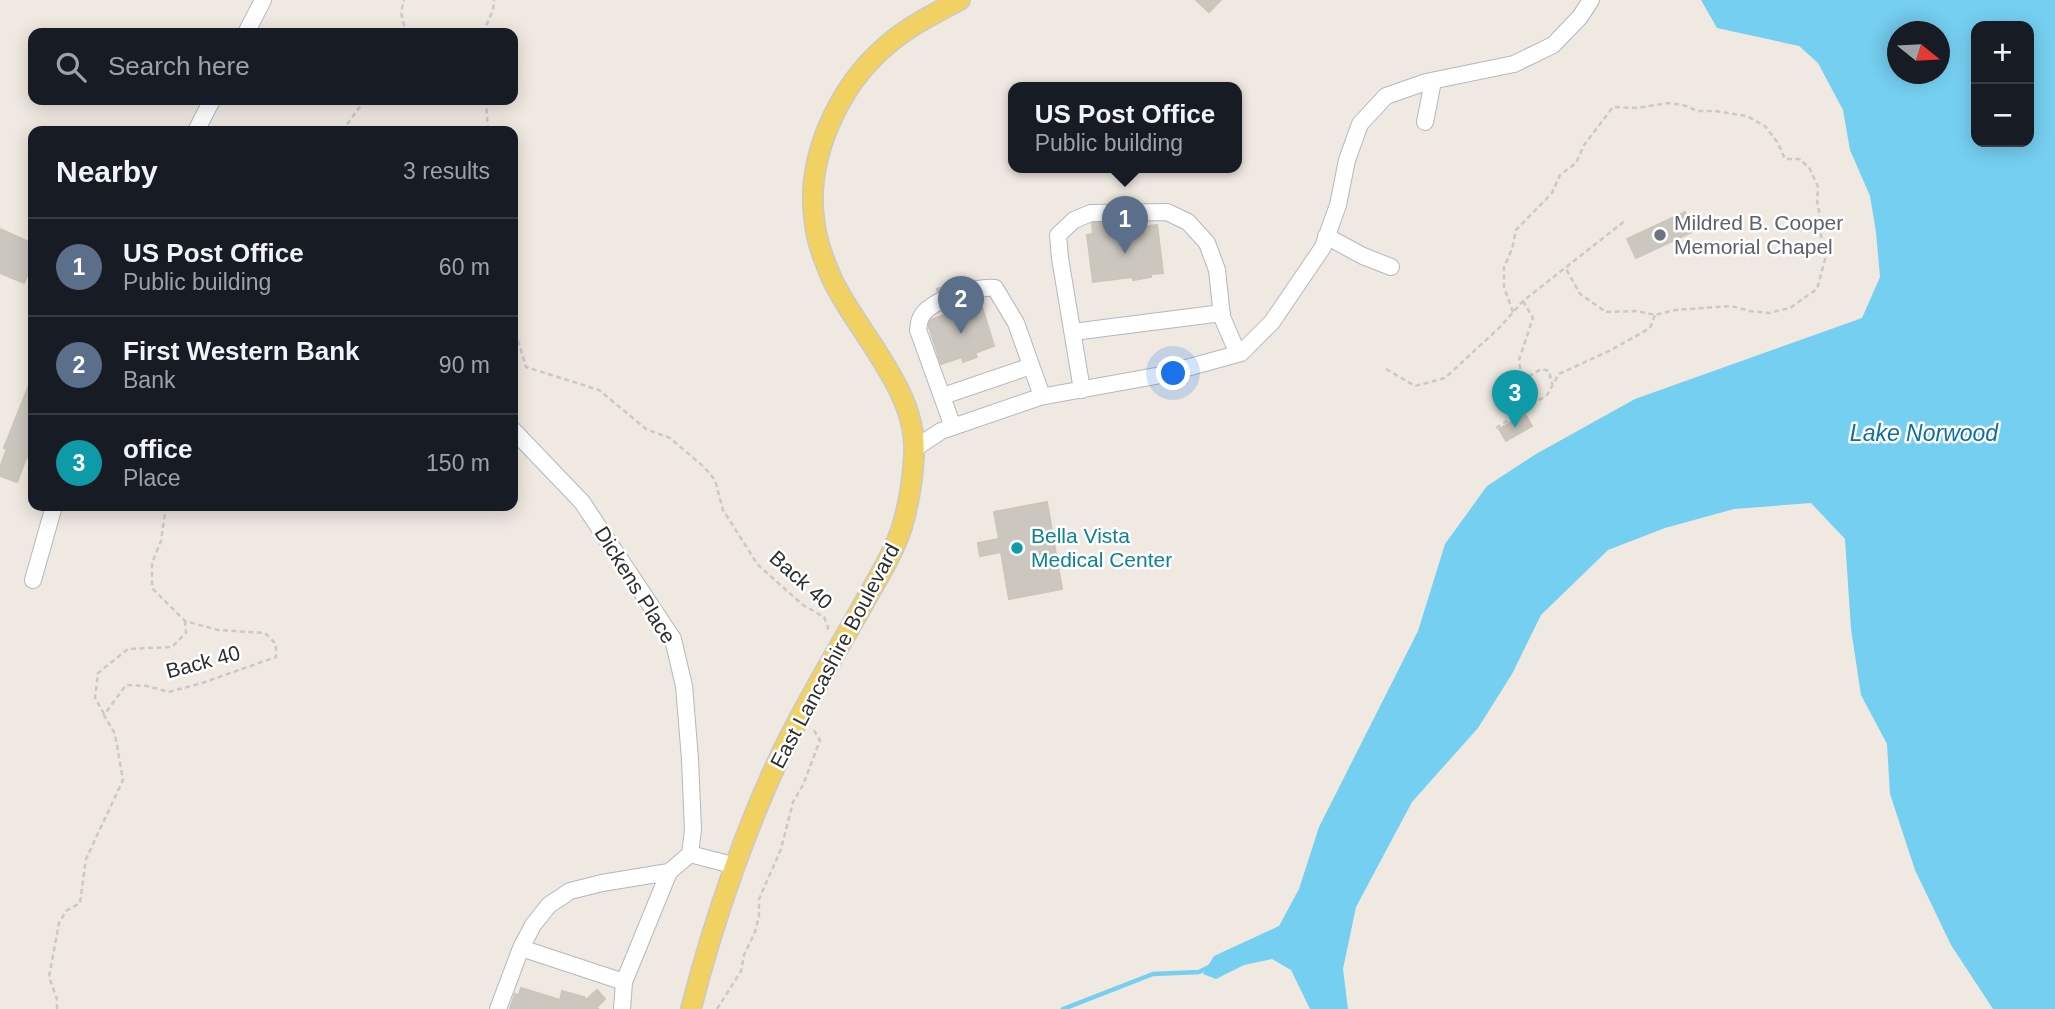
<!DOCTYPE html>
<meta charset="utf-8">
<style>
body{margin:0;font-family:Helvetica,sans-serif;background:#242831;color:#f1f3f6}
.controls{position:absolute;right:21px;top:21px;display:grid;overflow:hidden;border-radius:14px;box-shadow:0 4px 18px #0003}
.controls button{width:63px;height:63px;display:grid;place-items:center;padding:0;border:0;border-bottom:2px solid #363941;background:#171b24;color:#f1f3f6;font:35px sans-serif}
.compass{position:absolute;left:1887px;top:21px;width:63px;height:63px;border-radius:50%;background:#171b24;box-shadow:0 4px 18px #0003;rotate:108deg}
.you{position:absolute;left:1174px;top:374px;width:24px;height:24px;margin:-18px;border:5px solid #fff;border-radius:50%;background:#1a73e8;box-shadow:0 0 0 10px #1a73e833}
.badge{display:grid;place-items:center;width:46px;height:46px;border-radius:50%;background:#0f766e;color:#fff;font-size:23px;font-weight:700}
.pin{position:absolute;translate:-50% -58px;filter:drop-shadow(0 2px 4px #0008)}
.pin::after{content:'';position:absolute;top:37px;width:24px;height:21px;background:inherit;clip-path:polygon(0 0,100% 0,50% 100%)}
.popup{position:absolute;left:1008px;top:82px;width:234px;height:91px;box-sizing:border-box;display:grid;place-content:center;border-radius:14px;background:#171b24;filter:drop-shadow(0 2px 5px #0005);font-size:23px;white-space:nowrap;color:#9ea1a6}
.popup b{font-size:26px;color:#f1f3f6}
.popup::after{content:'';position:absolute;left:50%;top:100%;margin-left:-14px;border:14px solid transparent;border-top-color:#171b24}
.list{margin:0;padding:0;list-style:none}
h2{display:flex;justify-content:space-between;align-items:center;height:91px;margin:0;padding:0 28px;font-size:30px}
h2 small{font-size:23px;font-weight:400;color:#9ea1a6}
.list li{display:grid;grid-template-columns:46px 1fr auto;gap:21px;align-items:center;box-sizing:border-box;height:98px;padding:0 28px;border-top:2px solid #363941}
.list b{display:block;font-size:26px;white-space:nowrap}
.list p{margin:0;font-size:23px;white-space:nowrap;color:#9ea1a6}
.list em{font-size:23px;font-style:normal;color:#9ea1a6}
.icon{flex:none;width:38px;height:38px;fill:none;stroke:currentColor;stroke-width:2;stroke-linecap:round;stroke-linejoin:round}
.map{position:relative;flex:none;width:2055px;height:1009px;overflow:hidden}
.search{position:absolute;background:#171b24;box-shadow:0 4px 18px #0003;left:28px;top:28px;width:490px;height:77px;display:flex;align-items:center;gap:18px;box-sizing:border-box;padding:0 24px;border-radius:14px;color:#9ea1a6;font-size:26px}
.panel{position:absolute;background:#171b24;box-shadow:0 4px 18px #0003;left:28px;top:126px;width:490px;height:385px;border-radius:14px}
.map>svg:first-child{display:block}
</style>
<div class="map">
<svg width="2055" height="1009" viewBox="0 0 2055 1009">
<rect width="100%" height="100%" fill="#efe9e1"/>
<!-- water -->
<path fill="#75cff0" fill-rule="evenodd" d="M1701 0H2055V1009H1993L1951 945 1915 870 1890 794 1887 744 1861 695 1851 629 1845 539 1811 503 1734 509 1665 528 1608 550 1541 615 1512 674 1478 728 1412 802 1356 907 1343 969 1348 1009H1310L1291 970 1272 959 1244 965 1216 979 1203 974 1214 956 1279 926 1299 889 1319 827 1418 631 1445 544 1487 486 1536 454 1635 399 1862 318 1880 277 1876 232 1870 196 1850 150 1843 110 1818 63 1799 46 1717 28ZM1976 26H2029V142H1976ZM1898 32H1940V74H1898Z"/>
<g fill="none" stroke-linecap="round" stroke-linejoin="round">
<!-- stream -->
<path stroke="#75cff0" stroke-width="4.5" d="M1063 1009 1153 974 1199 972 1211 966"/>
</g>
<!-- building -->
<path fill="#cbc7bf" stroke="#cbc5ba" stroke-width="2" d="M1196 0H1221L1209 12Z
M1685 212 1694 231 1636 258 1627 239Z
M1108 221 1109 232 1157 225 1163 273 1151 274V277L1133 280 1132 277 1093 282 1087 235 1093 234 1092 223Z
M0 229 33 244V262L24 283 0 273Z
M957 283 965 309 981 304 994 346 975 353 977 357 963 362 962 357 941 364 927 321 945 315 937 289Z
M33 375V460L4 448Z
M1525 414 1532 426 1506 441 1499 429Z
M6 451 26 458 17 482 0 476V468Z
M1047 502 1062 589 1009 599 1001 552 980 556 978 543 999 539 994 512Z
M521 988 560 1000 562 991 584 997 586 1000 597 990 605 999 596 1008 599 1009H510L515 994 519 995Z"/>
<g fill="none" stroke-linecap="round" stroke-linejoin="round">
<defs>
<path id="minor" d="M246 33 263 0
M1425 122 1433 81
M196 131 212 100
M1326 236 1363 256 1391 267
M1073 332 1222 313
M1082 390 1060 258 1058 235 1074 220 1091 213 1167 212 1188 222 1207 243 1217 270 1222 317 1238 354
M943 396 1031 366
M953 427 918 330C919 323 919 319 923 314 934 299 978 286 995 288L1016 323 1042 396
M513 430 582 502 673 639 684 686 690 759 693 830 690 854
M914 449 941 431 1040 397 1161 375 1241 353 1272 322 1323 247 1338 205 1347 160 1360 124 1386 96 1426 82 1514 64 1553 45 1580 17 1591 0
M33 580 54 506
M521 948 624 982 669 872
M498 1009 521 948 533 925 549 905 570 891 602 883 669 872 690 854 736 866
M622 1009 624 982"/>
<path id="major" d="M691 1009C713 922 748 820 788 740 813 690 842 643 869 594 881 573 894 551 902 527 909 503 913 479 914 454 918 391 857 332 832 279 825 263 817 243 815 225 804 160 838 87 887 45 908 27 935 13 960 0"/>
</defs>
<!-- minor casing -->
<use href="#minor" stroke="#b4b7c1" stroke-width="18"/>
<!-- major casing -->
<use href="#major" stroke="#c9c9c9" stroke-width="22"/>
<!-- path -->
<path stroke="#c9c9c9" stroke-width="2.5" stroke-dasharray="5 3.5" stroke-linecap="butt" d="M399 33 404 26 401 12 404 0
M483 33 493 10 494 0
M486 100 488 131
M342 131 365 100
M513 202 516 263 513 311
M1523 301 1533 318 1519 360 1521 373 1529 376 1541 369 1549 371 1552 384
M1513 312 1504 287V267L1512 249 1516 230 1552 193 1560 175 1576 163 1584 145 1613 107 1637 108 1668 103 1683 105 1698 111H1715L1747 116 1765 126 1778 143 1785 159H1800L1810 169 1818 187 1817 201 1820 216V231L1826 256 1817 289 1790 308 1769 313 1750 311 1731 306 1675 310 1655 315 1637 311 1606 312 1580 294 1565 267
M513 324 526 367 599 390 646 429 670 438 704 467 715 480 723 510 758 565 803 605 824 617 828 627 827 631
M1386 369 1415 386 1445 378 1500 327 1523 301 1626 220
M1496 428 1547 395 1559 374 1611 350 1650 328 1655 315
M104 714 95 698 98 673 128 649 172 647 186 633 185 621
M57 1009V999L49 977 59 923 66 911 80 903 86 859 123 780 115 734 104 715 126 685 147 686 169 692 202 683 276 657V644L265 633 218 630 185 621 152 588V563L161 541 166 506
M717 1009 741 971 744 955 755 932 759 916V899L781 849 793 802 803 785 820 740 813 729"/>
<!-- minor -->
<use href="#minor" stroke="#fff" stroke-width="16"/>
<!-- major -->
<use href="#major" stroke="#f2d163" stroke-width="19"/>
</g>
<!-- markers -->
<circle fill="#6b7280" stroke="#fff" stroke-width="2.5" cx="1660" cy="235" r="7"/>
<circle fill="#0f9aa8" stroke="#fff" stroke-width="2.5" cx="1017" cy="548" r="7"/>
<g text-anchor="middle" stroke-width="5" stroke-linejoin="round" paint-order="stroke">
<!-- worship labels -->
<g font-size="21" fill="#5b616d" stroke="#fff" text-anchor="start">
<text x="1674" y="230">Mildred B. Cooper<tspan x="1674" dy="24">Memorial Chapel</tspan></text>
</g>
<!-- culture labels -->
<g font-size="21" fill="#0d838f" stroke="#fff" text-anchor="start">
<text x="1031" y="543">Bella Vista<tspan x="1031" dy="24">Medical Center</tspan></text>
</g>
<!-- street labels -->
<g font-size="21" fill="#2e2e2e" stroke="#fff">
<text transform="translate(801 580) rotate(42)" y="7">Back 40</text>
<text transform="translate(635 585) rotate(58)" y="7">Dickens Place</text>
<text transform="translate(835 656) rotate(-62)" y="7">East Lancashire Boulevard</text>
<text transform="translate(203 662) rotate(-15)" y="7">Back 40</text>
</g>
<!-- water labels -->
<g font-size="23" font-style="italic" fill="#0d6fa3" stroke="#fff">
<text x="1924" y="441">Lake Norwood</text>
</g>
</g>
</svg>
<div class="controls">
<button>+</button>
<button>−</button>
</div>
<svg class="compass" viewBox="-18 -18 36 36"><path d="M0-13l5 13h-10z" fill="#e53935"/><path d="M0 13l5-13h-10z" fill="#9ea1a6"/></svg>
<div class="you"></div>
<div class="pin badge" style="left:1125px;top:254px;background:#5c6f8a">1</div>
<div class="popup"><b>US Post Office</b>Public building</div>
<div class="pin badge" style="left:961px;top:334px;background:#5c6f8a">2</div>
<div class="pin badge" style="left:1515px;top:428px;background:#0f9aa8">3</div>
<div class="search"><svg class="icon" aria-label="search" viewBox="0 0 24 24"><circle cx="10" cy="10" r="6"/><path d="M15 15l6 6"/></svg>Search here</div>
<section class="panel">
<h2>Nearby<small>3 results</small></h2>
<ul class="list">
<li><span class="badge" style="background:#5c6f8a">1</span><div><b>US Post Office</b><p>Public building</p></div><em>60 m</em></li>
<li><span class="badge" style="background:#5c6f8a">2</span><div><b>First Western Bank</b><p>Bank</p></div><em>90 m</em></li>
<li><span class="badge" style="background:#0f9aa8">3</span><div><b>office</b><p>Place</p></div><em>150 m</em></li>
</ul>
</section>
</div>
